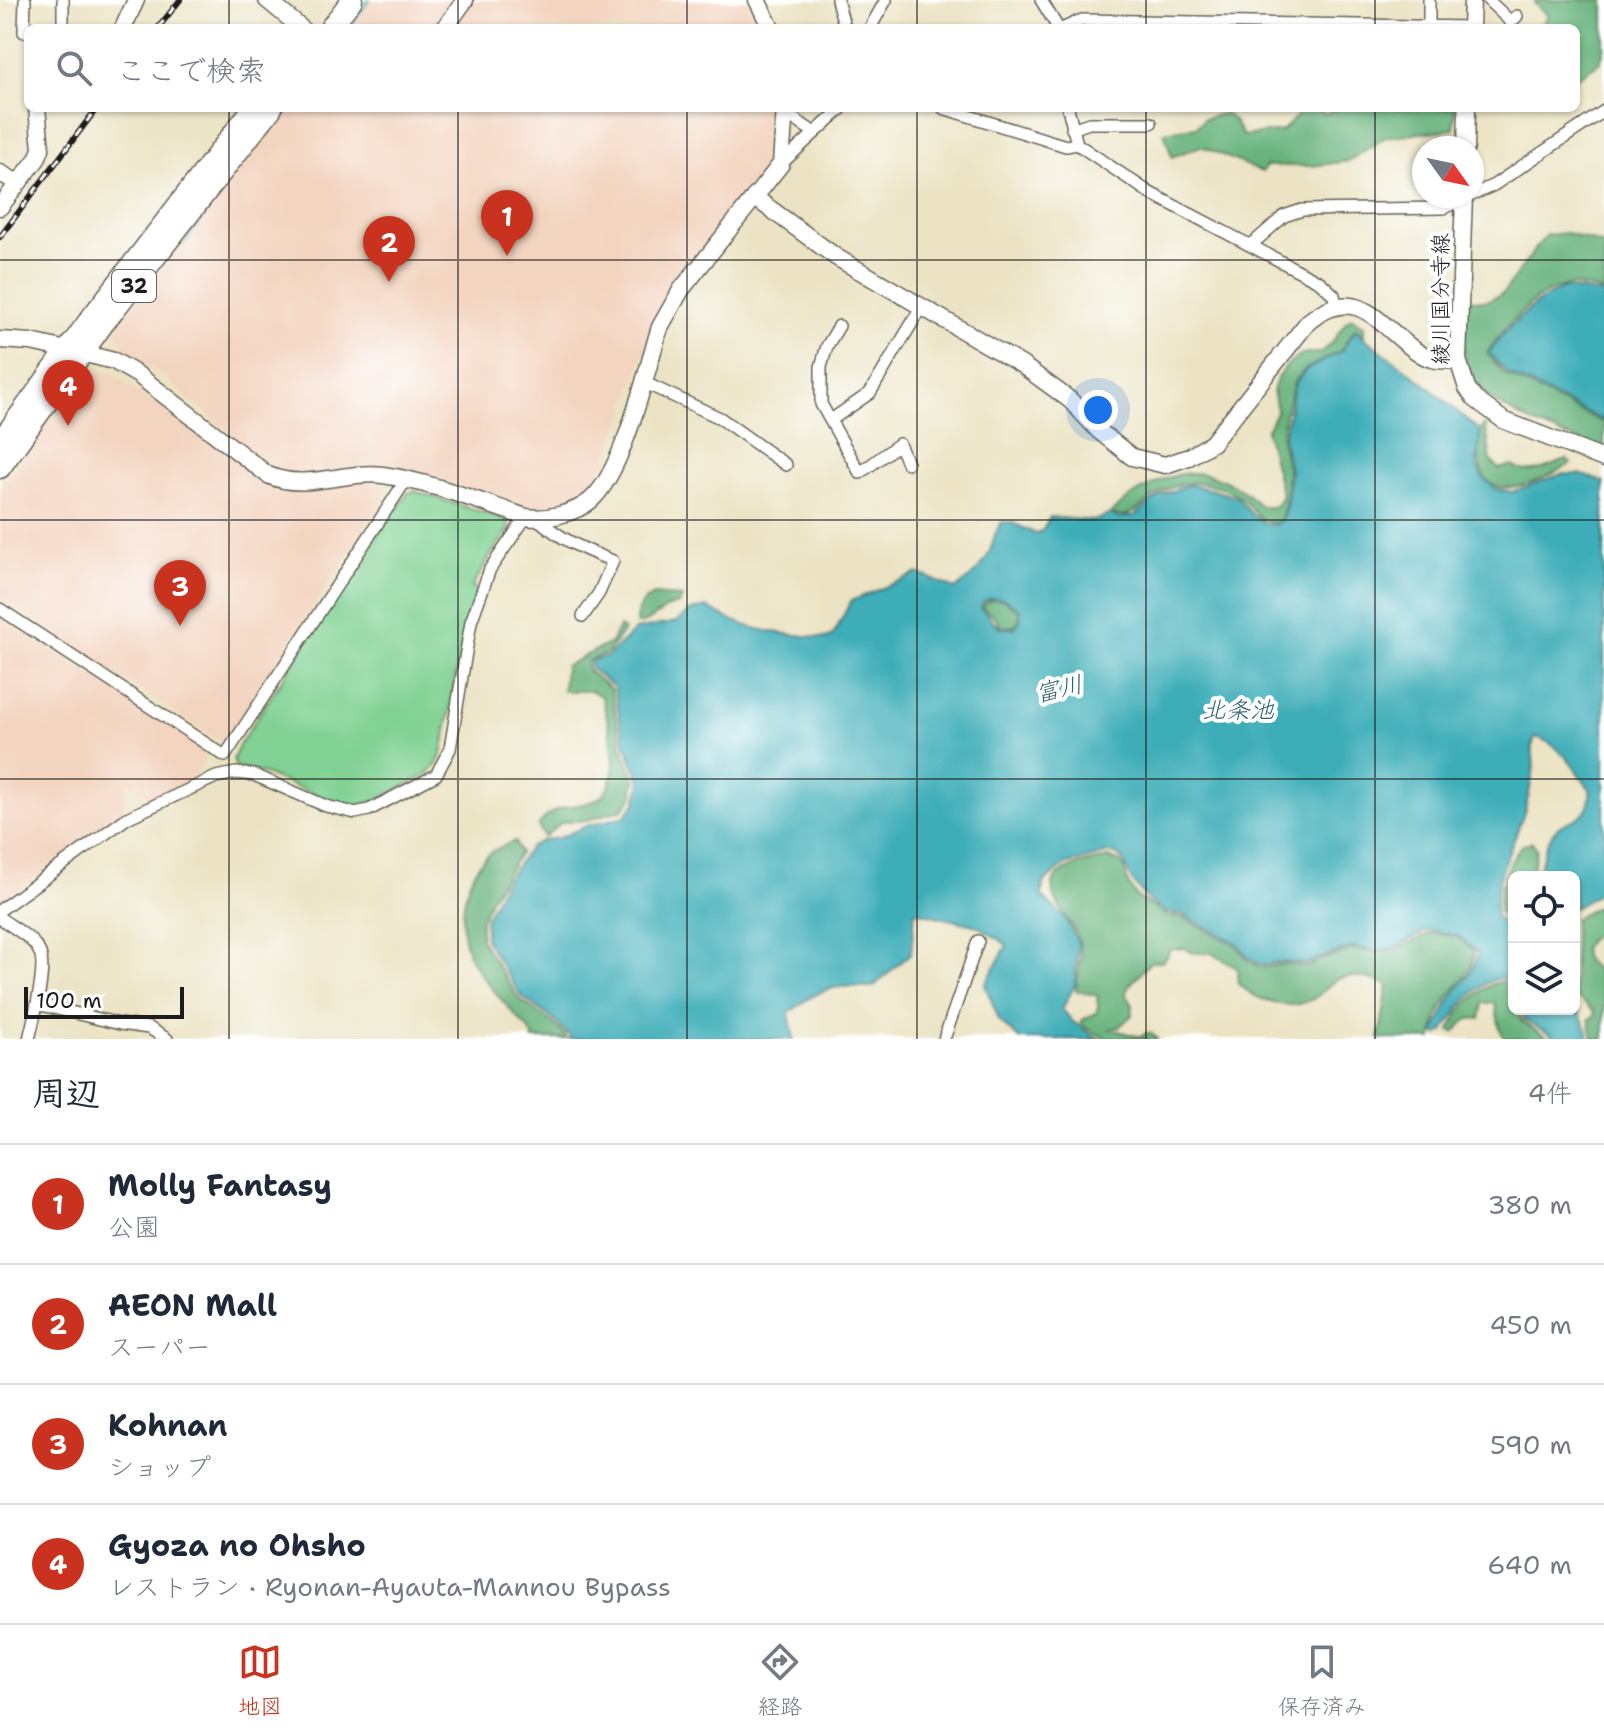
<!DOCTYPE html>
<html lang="ja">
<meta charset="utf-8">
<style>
body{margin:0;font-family:"Shantell Sans","Klee One",sans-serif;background:#f6f6f7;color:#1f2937}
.controls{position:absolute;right:24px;bottom:24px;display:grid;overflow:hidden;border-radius:12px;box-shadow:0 2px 6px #0004}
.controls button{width:72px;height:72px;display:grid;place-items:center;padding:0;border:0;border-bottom:2px solid #e0e1e3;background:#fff;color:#1f2937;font:40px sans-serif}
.compass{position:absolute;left:1412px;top:136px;width:72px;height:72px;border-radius:50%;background:#fff;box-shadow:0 2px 6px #0004;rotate:123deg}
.scale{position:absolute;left:24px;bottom:20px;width:160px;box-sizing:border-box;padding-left:8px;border:4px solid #1c1c1c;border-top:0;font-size:22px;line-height:28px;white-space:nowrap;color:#1c1c1c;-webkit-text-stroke:6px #fff;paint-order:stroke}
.you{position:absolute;left:1098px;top:410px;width:28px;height:28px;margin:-20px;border:6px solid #fff;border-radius:50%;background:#1a73e8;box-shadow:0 0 0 12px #1a73e833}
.badge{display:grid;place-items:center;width:52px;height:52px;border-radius:50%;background:#c8321e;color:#fff;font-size:26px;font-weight:700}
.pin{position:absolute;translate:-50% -66px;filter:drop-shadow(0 2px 4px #0008)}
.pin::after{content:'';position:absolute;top:42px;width:28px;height:24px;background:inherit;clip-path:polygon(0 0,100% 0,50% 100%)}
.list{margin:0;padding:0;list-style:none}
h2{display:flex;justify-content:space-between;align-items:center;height:104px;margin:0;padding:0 32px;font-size:34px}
h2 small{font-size:26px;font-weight:400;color:#747a83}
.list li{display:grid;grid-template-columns:52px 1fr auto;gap:24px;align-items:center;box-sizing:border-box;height:120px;padding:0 32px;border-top:2px solid #e0e1e3}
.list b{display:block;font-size:30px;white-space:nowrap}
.list p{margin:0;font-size:26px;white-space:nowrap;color:#747a83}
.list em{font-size:26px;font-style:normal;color:#747a83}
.icon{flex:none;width:44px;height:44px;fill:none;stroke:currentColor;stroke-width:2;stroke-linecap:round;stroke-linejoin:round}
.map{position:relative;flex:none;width:1604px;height:1039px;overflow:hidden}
.search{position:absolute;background:#fff;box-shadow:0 2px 6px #0004;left:24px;right:24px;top:24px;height:88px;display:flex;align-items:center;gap:20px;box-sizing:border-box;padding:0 28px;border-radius:12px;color:#747a83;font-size:30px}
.sheet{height:584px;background:#fff}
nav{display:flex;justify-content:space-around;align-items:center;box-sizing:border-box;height:112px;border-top:2px solid #e0e1e3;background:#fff;font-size:22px;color:#747a83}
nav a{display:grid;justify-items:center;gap:4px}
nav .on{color:#c8321e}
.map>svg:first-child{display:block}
</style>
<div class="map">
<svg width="1604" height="1039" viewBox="0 0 1604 1039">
<rect width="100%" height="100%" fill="#fff"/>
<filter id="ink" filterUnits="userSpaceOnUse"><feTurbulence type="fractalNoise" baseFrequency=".0125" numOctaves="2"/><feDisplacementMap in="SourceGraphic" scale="16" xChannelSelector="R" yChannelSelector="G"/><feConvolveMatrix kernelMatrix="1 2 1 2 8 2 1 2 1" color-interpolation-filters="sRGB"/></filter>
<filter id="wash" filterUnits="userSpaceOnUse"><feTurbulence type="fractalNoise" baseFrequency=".006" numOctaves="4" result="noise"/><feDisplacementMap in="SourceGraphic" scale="32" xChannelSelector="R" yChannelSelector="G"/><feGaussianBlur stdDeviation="1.8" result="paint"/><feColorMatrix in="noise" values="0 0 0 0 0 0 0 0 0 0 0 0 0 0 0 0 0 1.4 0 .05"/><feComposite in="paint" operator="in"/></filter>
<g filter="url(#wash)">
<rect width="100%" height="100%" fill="#ebe3c3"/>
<!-- built -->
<path fill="#f3d4bf" d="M371 0H746L760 28H351Z
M286 108H775L773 151 768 166 662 302 607 461 590 488 580 497 554 506 531 507 402 469 365 465 291 475 281 474 229 434 210 416 180 393 163 374 127 354 115 330Z
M110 372 269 483 283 488 350 481 381 482 386 496 226 738 215 739 0 598V490L82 374Z
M0 617 208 751 199 770V778L151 800 134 785 128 784 119 818 0 904Z"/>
<!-- green -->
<path fill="#80d193" stroke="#4e7658" stroke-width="2" d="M414 491 507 520 510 528 492 553 472 587 478 590 463 634 442 754 436 766 427 775 375 801 359 805 345 806 264 774 236 767 233 759 240 744 396 506 399 507 408 493Z"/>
<!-- forest -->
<path fill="#68b37d" stroke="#42684c" stroke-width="2" d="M1537 0H1604V51L1599 63 1576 78V28H1539L1548 16 1534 3Z
M1305 108H1320L1324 114 1344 108H1455L1454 129 1386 137 1349 161 1311 166H1266L1262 172 1201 146 1172 157 1164 132 1196 127 1204 119 1225 113 1234 121 1243 136 1282 131Z
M1567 233 1604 245V292C1592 289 1580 285 1567 286 1536 290 1503 329 1487 353L1504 374 1604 423V450C1563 435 1483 412 1468 368 1460 347 1466 321 1467 299L1487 301 1503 293 1546 235Z
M1352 318 1364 326V336L1355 329 1340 351 1305 369 1294 382 1285 414 1281 439 1288 471 1285 503 1281 519 1275 523C1252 520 1253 504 1237 495 1225 488 1202 481 1189 483 1180 484 1167 489 1159 493 1143 502 1132 523 1111 513 1129 495 1168 472 1194 473 1209 473 1227 481 1240 489 1255 497 1257 512 1276 506L1282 495 1266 431 1277 410 1273 391 1278 376 1290 362 1305 353H1320L1333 341 1346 322Z
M1485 424 1491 461 1499 469 1512 465C1529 479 1549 466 1567 459L1571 464C1550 476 1489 509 1480 466 1477 455 1480 440 1481 429Z
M654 595 682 597 679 604C661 606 654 623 636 624 636 609 641 602 654 595Z
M993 599 1004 600 1019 611V619L1014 626 1001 627 996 618 983 608 986 603Z
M619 627 624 630 609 652 587 661 588 671 611 689 621 743 635 779 632 798 623 809 587 820 562 822 544 837 538 826C552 806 566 808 587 803 631 793 609 728 602 697L592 691H563L565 666 611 643Z
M515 841 520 853 490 899 481 919V940L519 999 553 1023 566 1036V1039H532L533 1035C516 1015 477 976 468 953 456 921 464 871 493 851 500 847 508 844 515 841Z
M1532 842 1537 849 1531 876 1514 877V907L1505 917 1500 914C1496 893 1508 863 1521 846Z
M1108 858 1119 861 1124 867 1128 884 1137 897 1168 916 1182 917 1236 945 1247 959 1261 968 1286 964 1310 967 1317 961 1354 949 1378 953 1398 949 1431 933 1457 937 1474 952C1475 971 1455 986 1445 1002 1438 1012 1434 1028 1432 1039H1379L1388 985C1374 980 1354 973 1338 979 1330 982 1325 990 1319 995 1294 1014 1258 1003 1238 983L1237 968 1211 953H1193L1184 948 1170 950 1163 961 1150 962 1128 987 1126 994 1133 1005 1132 1015 1119 1027 1111 1029 1141 1037 1146 1033 1152 1034 1157 1039H1106L1082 1025V1020L1096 1013 1098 1007 1097 995 1076 991C1077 976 1083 955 1079 941 1074 924 1060 912 1054 896 1043 867 1091 862 1108 858Z
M1604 903V930C1581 941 1575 955 1597 970L1604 998V1039H1593L1589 1019 1595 1015 1594 1011 1574 995V919Z
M1503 981 1511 986 1514 1009H1518L1522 1022 1550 1039H1505L1500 1029 1495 1003H1483L1480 1019C1466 1017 1463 1022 1455 1033L1450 1031C1458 1009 1480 986 1503 981Z"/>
<!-- water -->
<path fill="#3dadb8" stroke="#2c646a" stroke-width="2" fill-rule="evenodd" d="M1564 288 1604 294V421L1507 373 1489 353C1509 325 1532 302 1564 288Z
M1355 331 1423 382 1480 431 1477 466 1483 478 1497 489 1512 492 1562 474H1580L1604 482V890L1574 908V877H1536C1542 863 1544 846 1552 834 1565 814 1592 827 1590 789 1574 769 1561 743 1535 737 1529 752 1536 759 1533 773 1530 787 1528 802 1523 816 1512 847 1492 883 1496 917L1502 922 1514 915V985L1504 977C1474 983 1459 1008 1443 1032L1438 1035 1434 1033C1440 1019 1446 1004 1455 992 1466 978 1475 971 1478 953L1458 936 1429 930 1396 947 1379 951 1354 947 1316 959 1310 964 1285 962 1261 965 1248 957 1237 943 1182 914 1167 913 1149 901 1132 881 1123 860 1116 854 1109 853 1065 865 1043 883 1042 896 1065 918 1078 943 1075 985 1062 1009 1072 1021 1099 1039H1019L1000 1022 985 985 1007 945 978 926 915 911 911 953 873 987C832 986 822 986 789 1013L794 1039H569L570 1036 554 1020 521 996 485 939V919L505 881 531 846 543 840 559 838 586 826 625 816 636 802 641 782 624 741 614 687 591 669 590 661 608 656 635 630 676 622 691 611 707 607C749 633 778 633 826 638L833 635 851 601 918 573 955 589C967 582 985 565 990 551 994 540 994 532 1002 522H1011L1036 534 1043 530 1050 517 1094 521 1110 514 1118 518 1134 516 1159 496 1188 485 1198 486 1237 497 1253 516 1266 524 1275 525 1282 520 1287 503 1290 471 1283 439 1295 383 1306 370 1341 351ZM992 598 1005 599 1020 609V620L1015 628H1000L981 608 984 601Z
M1574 1003 1587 1029 1589 1039H1554L1552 1035 1524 1020 1523 1009H1574Z"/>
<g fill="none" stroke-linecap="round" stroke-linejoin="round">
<!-- stream -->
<path stroke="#3dadb8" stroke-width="3" d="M353 22 369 0
M267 135 287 108
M183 244 204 216"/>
</g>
</g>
<g filter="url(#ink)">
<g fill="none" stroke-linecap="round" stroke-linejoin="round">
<defs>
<path id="street" d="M837 0 845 28
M1041 0 1058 28
M1488 0 1511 22 1517 16
M1429 26V0
M63 28V0
M870 28 886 0
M1064 28 1082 20 1471 27
M24 32 25 0
M943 108 1066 146 1077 144
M1068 108 1077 144 1150 193 1320 282 1334 295 1336 305
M785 113 815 133
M1072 129 1089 123H1151
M781 164 842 108
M1472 195 1494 185 1604 111
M1251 245 1284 216 1302 210 1444 208 1468 197
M839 326 827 346 821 367V404L860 473 899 444 907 463
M643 382 720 418 786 465
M831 420 870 393 921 308
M538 519C561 540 585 550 613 561L599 593 583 616
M0 609 225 756 406 480
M0 910 127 818 216 777 236 773 254 775 326 806 355 813 369 810 436 775 450 749 471 622 490 569 526 517
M0 918C12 927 32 937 39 951 48 965 33 1022 29 1039
M37 1004 120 1024 149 1028 167 1039
M944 1039 978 941"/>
<path id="secondary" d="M267 0 301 28
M757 0 771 28
M123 28 136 0
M445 28 465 0
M1471 28 1472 0
M1466 148 1467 108
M0 173 18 183
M1464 196 1458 360 1467 388 1475 399 1503 420 1604 459
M754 197 836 257 1022 365 1070 400 1099 431 1132 457 1165 465 1189 457 1212 443 1308 322C1362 277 1383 335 1426 357 1436 362 1447 360 1458 360
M0 207 37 159 41 149 37 108
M0 340 31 342 98 357 114 361 138 375 268 475C305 492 345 470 383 475 431 482 480 502 526 517 545 520 575 514 591 500 624 471 646 371 660 327L681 290 781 164 785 108"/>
<path id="highway" d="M330 28 352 0
M0 442 93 315 253 108
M0 468 104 323 272 108"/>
</defs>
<!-- street casing -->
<use href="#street" stroke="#646256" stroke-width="14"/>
<!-- secondary casing -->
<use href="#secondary" stroke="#646256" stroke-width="19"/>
<!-- highway casing -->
<use href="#highway" stroke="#646256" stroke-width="23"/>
<!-- street -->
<use href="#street" stroke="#fff" stroke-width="11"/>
<!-- secondary -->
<use href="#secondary" stroke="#fff" stroke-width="16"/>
<!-- highway -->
<use href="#highway" stroke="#fff" stroke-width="20"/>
<defs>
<path id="rail" d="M158 28 180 0
M0 237 97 108"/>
</defs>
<!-- rail casing -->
<use href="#rail" stroke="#1c1c1c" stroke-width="6"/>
<!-- rail -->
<use href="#rail" stroke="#fff" stroke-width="3" stroke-dasharray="9" stroke-linecap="butt"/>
</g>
</g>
<!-- grid -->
<path fill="none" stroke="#1c1c1c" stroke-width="2" stroke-opacity="0.55" d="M229 0V28M458 0V28M687 0V28M917 0V28M1146 0V28M1375 0V28M229 108V1039M458 108V1039M687 108V1039M917 108V1039M1146 108V1039M1375 108V1039M0 260H1604M0 520H1604M0 779H1604"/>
<g text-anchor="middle" stroke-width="8" stroke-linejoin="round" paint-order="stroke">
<!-- shield labels -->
<rect fill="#fff" stroke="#606060" stroke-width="2" x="112" y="270" width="44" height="32" rx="6"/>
<g font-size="20" font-weight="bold" fill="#1c1c1c">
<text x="134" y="293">32</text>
</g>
<!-- street labels -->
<g font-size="22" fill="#1c1c1c" stroke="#fff">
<text transform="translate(1440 299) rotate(-90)" y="8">綾川国分寺線</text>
</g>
<!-- water labels -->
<g font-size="24" font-style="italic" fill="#2c646a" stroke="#fff">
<text transform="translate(1059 689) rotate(-13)" y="8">富川</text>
<text x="1238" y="718">北条池</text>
</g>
</g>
</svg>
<div class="controls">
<button><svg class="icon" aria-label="locate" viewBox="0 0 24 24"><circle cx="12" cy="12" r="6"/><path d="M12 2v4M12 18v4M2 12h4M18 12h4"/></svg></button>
<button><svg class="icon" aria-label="layers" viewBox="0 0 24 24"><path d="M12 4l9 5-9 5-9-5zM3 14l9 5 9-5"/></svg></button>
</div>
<svg class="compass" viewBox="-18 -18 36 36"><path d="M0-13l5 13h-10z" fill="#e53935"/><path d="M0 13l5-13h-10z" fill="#747a83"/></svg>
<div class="scale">100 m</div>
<div class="you"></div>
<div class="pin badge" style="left:507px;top:256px">1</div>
<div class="pin badge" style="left:389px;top:282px">2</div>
<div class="pin badge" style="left:180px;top:626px">3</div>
<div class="pin badge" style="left:68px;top:426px">4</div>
<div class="search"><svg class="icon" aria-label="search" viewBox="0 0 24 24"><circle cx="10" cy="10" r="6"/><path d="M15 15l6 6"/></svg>ここで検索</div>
</div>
<section class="sheet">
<h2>周辺<small>4件</small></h2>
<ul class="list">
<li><span class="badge">1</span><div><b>Molly Fantasy</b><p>公園</p></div><em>380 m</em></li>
<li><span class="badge">2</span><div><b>AEON Mall</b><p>スーパー</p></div><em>450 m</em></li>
<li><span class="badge">3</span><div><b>Kohnan</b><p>ショップ</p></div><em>590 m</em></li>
<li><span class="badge">4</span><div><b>Gyoza no Ohsho</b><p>レストラン · Ryonan-Ayauta-Mannou Bypass</p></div><em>640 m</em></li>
</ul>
</section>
<nav>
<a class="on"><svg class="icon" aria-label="map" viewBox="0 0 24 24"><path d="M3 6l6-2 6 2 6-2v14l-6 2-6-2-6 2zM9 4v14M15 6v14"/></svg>地図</a>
<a><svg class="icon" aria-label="directions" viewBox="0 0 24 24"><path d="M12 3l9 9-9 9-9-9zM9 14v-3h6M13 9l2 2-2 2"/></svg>経路</a>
<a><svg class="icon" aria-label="saved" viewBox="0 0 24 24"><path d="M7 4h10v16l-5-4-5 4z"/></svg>保存済み</a>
</nav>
